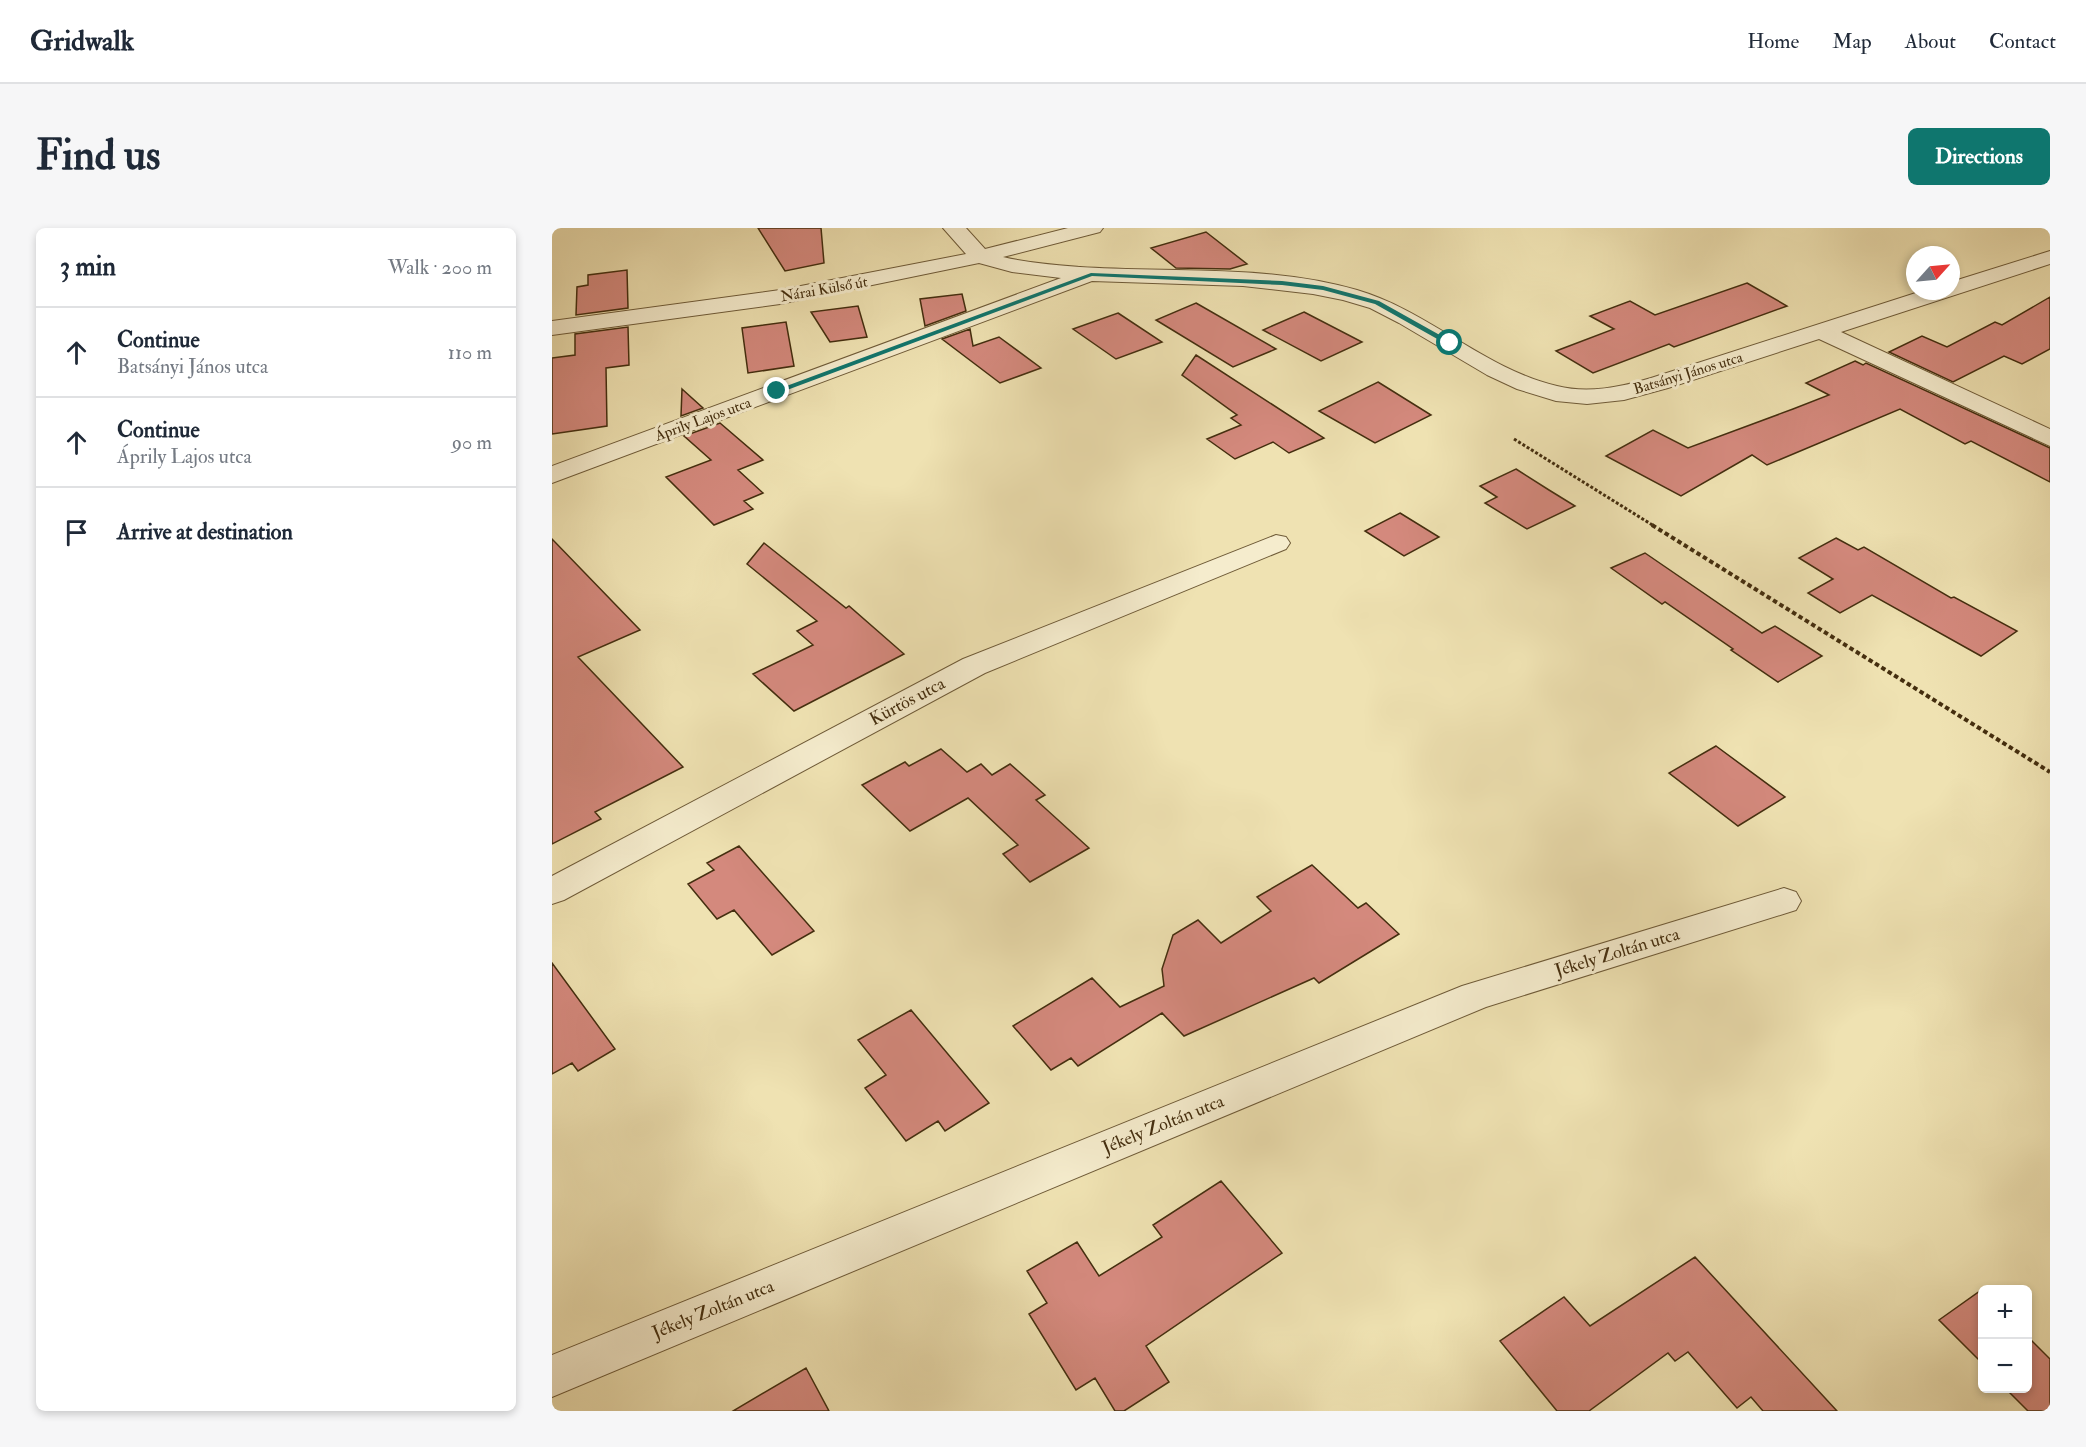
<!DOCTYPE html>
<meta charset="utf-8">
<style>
body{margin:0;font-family:"IM FELL Double Pica",serif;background:#f6f6f7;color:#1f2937}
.controls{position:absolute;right:18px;bottom:18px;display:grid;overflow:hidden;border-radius:9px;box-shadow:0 3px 9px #0003}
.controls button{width:54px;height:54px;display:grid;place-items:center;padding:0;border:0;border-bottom:2px solid #e0e1e3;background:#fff;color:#1f2937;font:30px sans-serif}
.compass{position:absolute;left:1354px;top:18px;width:54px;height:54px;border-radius:50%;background:#fff;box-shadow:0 3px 9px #0003;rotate:63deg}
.stop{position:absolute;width:18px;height:18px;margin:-14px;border:4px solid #0f766e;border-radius:50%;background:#fff}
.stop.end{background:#0f766e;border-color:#fff;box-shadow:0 2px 6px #0008}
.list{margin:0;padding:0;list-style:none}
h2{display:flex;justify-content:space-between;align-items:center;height:78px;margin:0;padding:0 24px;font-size:26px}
h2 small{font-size:20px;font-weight:400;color:#747a83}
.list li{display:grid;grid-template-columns:39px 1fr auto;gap:18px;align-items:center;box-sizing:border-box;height:90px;padding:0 24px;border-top:2px solid #e0e1e3}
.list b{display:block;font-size:22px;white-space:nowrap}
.list p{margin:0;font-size:20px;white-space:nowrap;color:#747a83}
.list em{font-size:20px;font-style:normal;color:#747a83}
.icon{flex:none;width:33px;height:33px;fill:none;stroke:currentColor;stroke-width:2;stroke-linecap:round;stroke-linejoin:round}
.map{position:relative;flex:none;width:1498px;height:1183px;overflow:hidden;border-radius:9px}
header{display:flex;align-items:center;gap:36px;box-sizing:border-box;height:84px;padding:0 30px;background:#fff;border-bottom:2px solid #e0e1e3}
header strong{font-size:28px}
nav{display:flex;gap:33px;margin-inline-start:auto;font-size:21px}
.intro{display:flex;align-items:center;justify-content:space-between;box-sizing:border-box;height:144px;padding:0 36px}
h1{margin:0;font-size:42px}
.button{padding:15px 27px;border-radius:9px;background:#0f766e;color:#fff;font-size:21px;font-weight:700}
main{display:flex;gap:36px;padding:0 36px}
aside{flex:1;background:#fff;border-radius:9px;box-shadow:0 3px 9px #0003}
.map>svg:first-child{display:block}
</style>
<header>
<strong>Gridwalk</strong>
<nav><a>Home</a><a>Map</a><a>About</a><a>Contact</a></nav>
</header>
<div class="intro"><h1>Find us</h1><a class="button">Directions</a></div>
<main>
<aside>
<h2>3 min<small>Walk · 200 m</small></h2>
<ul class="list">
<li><svg class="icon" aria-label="ahead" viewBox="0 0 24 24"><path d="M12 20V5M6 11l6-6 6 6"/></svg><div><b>Continue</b><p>Batsányi János utca</p></div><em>110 m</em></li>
<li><svg class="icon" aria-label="ahead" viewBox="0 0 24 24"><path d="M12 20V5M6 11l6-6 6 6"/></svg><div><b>Continue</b><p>Áprily Lajos utca</p></div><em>90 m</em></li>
<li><svg class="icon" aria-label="arrive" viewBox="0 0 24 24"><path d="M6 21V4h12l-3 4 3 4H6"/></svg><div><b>Arrive at destination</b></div></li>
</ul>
</aside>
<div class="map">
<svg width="1498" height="1183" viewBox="0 0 1498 1183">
<rect width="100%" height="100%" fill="#efe2b2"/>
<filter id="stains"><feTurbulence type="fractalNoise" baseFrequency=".00333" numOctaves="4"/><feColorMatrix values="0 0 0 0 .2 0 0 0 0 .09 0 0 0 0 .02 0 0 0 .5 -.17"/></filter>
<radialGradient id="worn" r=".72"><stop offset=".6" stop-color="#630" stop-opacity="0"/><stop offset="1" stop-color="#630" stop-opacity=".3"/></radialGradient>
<!-- building -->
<path fill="#d4897d" stroke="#442e0f" stroke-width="1.5" d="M206 0H269L272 35 233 43Z
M654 4 695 36 678 41 624 40 599 20Z
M75 42 76 80 24 87 25 59 36 57V47Z
M1195 55 1235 78 1122 119 1117 116 1041 145 1004 123 1062 101 1038 88 1078 73 1103 87Z
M410 66 414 83 373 98 368 71Z
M1498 69V121L1470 136 1452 128 1401 154 1337 124 1370 108 1395 119 1443 94 1450 97Z
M644 75 724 121 681 139 604 92Z
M306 78 315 109 278 114 259 84Z
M752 84 810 114 769 133 711 102Z
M566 85 610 114 564 131 521 101Z
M234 94 242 138 196 145 190 100Z
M76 99 77 137 54 140 55 198 0 206V130L23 127V106Z
M418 101 421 118 447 109 489 140 448 155 390 111Z
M644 127 772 210 737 225 721 214 683 231 655 211 689 197 679 190 685 187 630 147Z
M1303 133 1311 137 1314 135 1498 220V254L1419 213 1413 216 1348 181 1215 237 1200 227 1129 268 1054 228 1101 202 1136 220 1241 181 1277 167 1254 155Z
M826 154 879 187 823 215 767 183Z
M130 161 151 180 129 188Z
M168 195 211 232 186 242 211 265 192 273 201 281 162 297 114 249 159 232 132 208Z
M964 241 997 262 1023 278 975 301 933 275 945 269 928 258Z
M848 285 887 309 852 328 813 303Z
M1284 310 1306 322 1312 319 1399 370 1402 369 1465 403 1429 428 1320 367 1288 385 1256 365 1281 351 1247 330Z
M0 311 88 402 26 429 131 539 43 584 49 591 0 616Z
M212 315 294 380 297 378 352 426 242 483 201 446 261 417 245 403 265 393 195 336Z
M1093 325 1210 405 1223 398 1270 428 1226 454 1179 422 1181 421 1113 374 1110 376 1059 340Z
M1164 518 1233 569 1186 598 1117 545Z
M389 521 415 544 429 536 440 547 458 536 493 567 484 572 537 620 478 654 451 626 466 617 416 570 358 603 310 557 353 534 357 538Z
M187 618 262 703 220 727 182 682 165 691 136 656 162 642 155 635Z
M760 637 806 680 814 675 847 706 767 755 762 750 632 808 610 785 526 838 519 830 499 842 461 798 540 750 568 779 612 758 610 741 621 707 646 692 669 715 719 683 705 669Z
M0 735 63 821 26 843 20 835 0 846Z
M359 782 437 875 393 903 386 893 354 913 313 860 334 847 306 812Z
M669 953 730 1025 594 1118 617 1154 572 1183H563L543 1150 524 1162 477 1086 495 1075 475 1043 525 1014 547 1048 610 1009 601 997Z
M1143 1029 1285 1183H1211L1199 1169 1185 1180 1136 1124 1123 1133 1116 1125 1037 1183H1005L948 1113 1012 1069 1038 1098Z
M1428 1063 1431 1065V1136L1387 1092Z
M1476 1109 1498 1131V1183H1476L1454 1161H1476Z
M254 1140 277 1183H181Z"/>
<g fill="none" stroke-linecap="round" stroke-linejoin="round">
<defs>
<path id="minor" d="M391 0H414L433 21 516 0H551L548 4 451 29C476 35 503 37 528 39 619 45 716 36 805 62 877 83 932 141 1005 158 1036 166 1069 159 1099 150L1370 63H1399V54L1498 23V36L1289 104 1498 201V218L1267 111 1116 160 1072 172 1035 176 1004 173 965 161 935 147 847 95 818 80 791 72 761 66 691 58 540 53 0 255V238L509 50 460 44 427 35 228 76 0 107V93L228 62 414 26Z
M724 307 734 309 738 315 734 321 433 445 12 672 0 676V648L411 431Z
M1232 660 1244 664 1249 673 1244 682 934 779 0 1169V1127L910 758Z"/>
</defs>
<!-- minor casing -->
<use href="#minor" stroke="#6f5b38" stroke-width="2"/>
<!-- path-far1 -->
<path stroke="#442e0f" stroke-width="3" stroke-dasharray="3 2" stroke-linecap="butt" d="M962 211 1102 298"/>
<!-- path -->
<path stroke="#442e0f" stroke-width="4" stroke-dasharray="4.5 3" stroke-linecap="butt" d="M1100 297 1498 544"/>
<!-- minor -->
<use href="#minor" fill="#f5eccd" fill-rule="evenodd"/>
</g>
<!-- route -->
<path fill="#0f766e" d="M539 45 730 53 771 58 827 73 902 115 896 117 823 76 771 62 730 57 540 48 227 165 221 163Z"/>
<g text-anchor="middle" stroke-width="6" stroke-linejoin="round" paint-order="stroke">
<!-- far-street labels -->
<g font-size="15" fill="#442e0f" stroke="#f5eccd">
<text transform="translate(272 61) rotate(-10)" y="5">Nárai Külső út</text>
<text transform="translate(1136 145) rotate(-17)" y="5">Batsányi János utca</text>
<text transform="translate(151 191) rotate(-20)" y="5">Áprily Lajos utca</text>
</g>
<!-- street labels -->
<g font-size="18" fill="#442e0f" stroke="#f5eccd">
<text transform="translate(355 473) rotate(-28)" y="6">Kürtös utca</text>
<text transform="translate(1065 724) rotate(-17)" y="6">Jékely Zoltán utca</text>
<text transform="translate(611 896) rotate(-22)" y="6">Jékely Zoltán utca</text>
<text transform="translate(161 1081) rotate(-22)" y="6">Jékely Zoltán utca</text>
</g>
</g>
<rect width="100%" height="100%" filter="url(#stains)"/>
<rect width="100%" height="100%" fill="url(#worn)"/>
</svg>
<div class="controls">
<button>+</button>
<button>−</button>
</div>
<svg class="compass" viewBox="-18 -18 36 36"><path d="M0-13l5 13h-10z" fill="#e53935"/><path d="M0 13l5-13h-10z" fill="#747a83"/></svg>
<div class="stop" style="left:898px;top:115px"></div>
<div class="stop end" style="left:225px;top:163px"></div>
</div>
</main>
